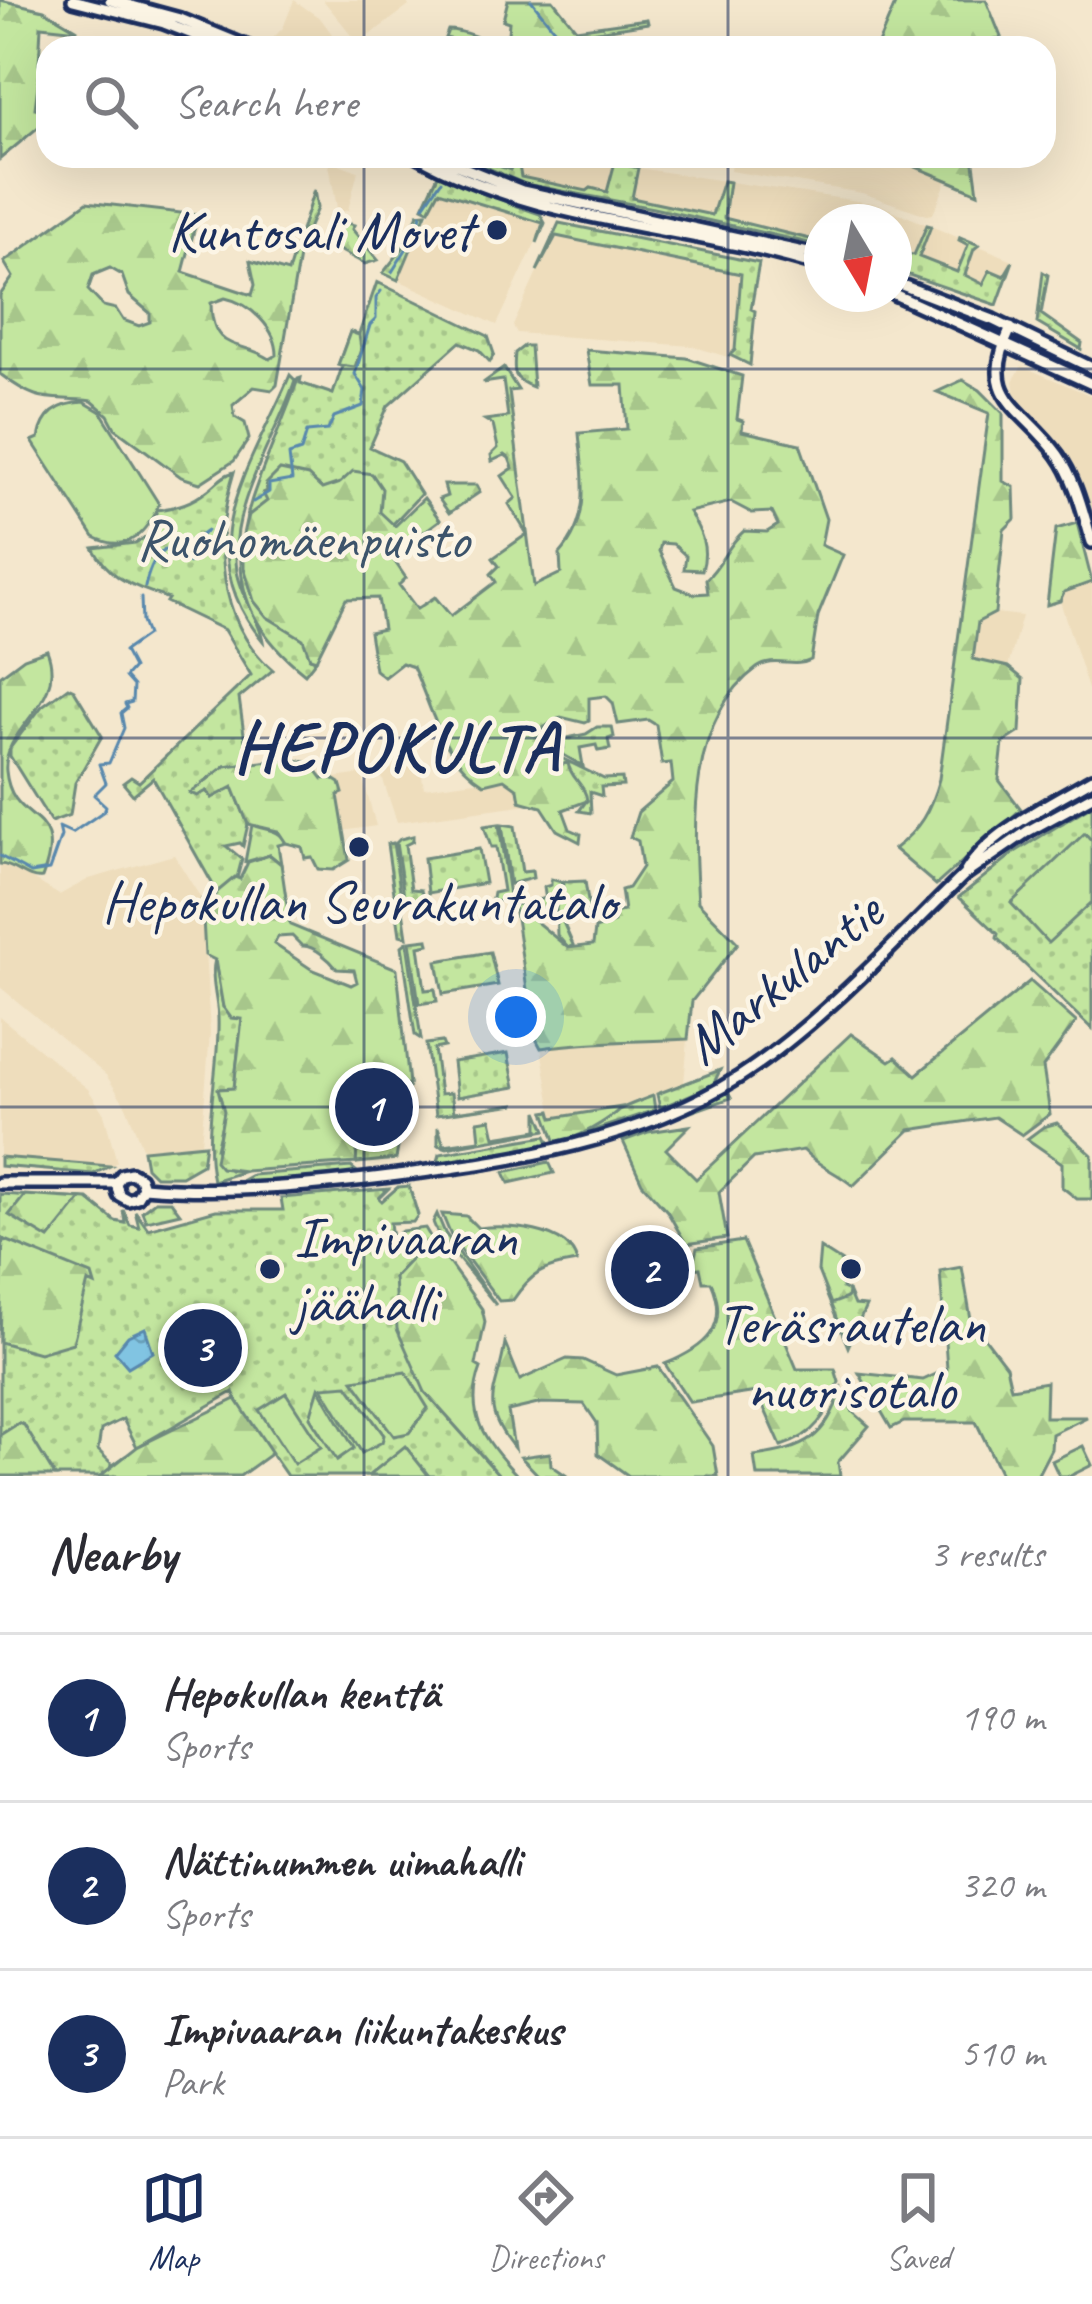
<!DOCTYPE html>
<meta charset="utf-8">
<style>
body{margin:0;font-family:Caveat,sans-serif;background:#f7f7f7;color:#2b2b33}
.compass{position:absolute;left:804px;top:204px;width:108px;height:108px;border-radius:50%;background:#fff;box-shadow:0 12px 48px #0002;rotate:170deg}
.you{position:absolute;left:516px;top:1017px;width:42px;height:42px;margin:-30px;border:9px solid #fff;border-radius:50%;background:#1a73e8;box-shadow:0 0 0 18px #1a73e833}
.badge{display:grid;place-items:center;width:78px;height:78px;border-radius:50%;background:#1b2f5e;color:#fff;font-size:39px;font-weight:700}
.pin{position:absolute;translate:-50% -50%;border:6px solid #fff;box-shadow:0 3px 12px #0006}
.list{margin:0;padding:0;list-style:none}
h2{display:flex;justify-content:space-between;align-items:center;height:156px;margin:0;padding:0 48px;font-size:51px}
h2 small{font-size:39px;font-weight:400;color:#7c7c81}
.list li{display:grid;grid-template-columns:78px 1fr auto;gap:36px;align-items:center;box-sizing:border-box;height:168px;padding:0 48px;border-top:3px solid #e1e1e2}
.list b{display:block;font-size:45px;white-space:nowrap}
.list p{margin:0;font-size:39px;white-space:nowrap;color:#7c7c81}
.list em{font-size:39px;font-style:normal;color:#7c7c81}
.icon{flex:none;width:66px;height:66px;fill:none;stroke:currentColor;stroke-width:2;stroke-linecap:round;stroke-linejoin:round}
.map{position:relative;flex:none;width:1092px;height:1476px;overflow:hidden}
.search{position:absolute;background:#fff;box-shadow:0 12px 48px #0002;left:36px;right:36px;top:36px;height:132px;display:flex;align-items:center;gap:30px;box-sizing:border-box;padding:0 42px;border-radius:36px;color:#7c7c81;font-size:45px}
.sheet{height:660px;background:#fff}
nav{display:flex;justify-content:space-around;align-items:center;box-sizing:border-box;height:168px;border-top:3px solid #e1e1e2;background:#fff;font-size:33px;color:#7c7c81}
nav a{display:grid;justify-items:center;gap:6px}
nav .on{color:#1b2f5e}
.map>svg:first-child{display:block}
</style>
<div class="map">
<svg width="1092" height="1476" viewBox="0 0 1092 1476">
<defs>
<pattern id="grass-dots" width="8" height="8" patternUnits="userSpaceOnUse" patternTransform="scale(3)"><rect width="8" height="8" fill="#c3e69f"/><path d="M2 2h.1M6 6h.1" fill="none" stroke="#a7c68b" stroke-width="1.8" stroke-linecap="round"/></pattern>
<pattern id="forest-firs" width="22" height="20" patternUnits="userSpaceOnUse" patternTransform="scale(3)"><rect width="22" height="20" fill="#c3e69f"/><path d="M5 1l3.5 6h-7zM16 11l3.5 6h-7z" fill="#a7c68b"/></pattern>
<pattern id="water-ripples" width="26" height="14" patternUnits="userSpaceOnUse" patternTransform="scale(3)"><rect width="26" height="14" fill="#81c4e2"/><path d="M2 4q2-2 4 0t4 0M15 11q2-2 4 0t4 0" fill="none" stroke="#69a0ba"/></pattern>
</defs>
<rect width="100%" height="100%" fill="#f4e7cd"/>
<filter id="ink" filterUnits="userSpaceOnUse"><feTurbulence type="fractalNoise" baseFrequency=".00833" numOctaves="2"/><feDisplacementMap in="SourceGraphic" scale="24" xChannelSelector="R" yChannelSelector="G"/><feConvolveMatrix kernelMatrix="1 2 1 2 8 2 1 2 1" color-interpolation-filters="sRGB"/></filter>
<g filter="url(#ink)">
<!-- built -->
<path fill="#eeddbc" d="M294 0 321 19 342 48H274L267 44 283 28Z
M323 0H405L409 6 363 40 355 39Z
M482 156H593L615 162 607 192H588L521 177 488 163V158Z
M732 156H890L947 180 933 214 927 215 862 193 730 171Z
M328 160 358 171 348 210 338 213Z
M638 168 877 204 1013 260 999 291 962 274 894 257V222H822V243L632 198Z
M439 191 544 224 497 325 398 280Z
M557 228 742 269 734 359 692 346 517 333 513 326Z
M1022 366 1092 396V529L1080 490 1083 488 1072 462 1015 394 1013 381Z
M1092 582V687L1088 689 1060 601 1064 592Z
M995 613 1022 616 1008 667 973 659 978 622Z
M420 765 424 788 546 771 550 801 397 822 380 771Z
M362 774 376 826 342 831 335 778Z
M174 855 202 900 210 1033 201 1144 143 1150 126 1106 106 1075 0 987V864L11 865 59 895 89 879Z
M0 1017 88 1089 104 1114 117 1162 110 1166 0 1157Z
M606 1039 622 1043 688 1039 684 1083 621 1107 553 1118 541 1048Z"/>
<!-- grass -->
<path fill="url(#grass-dots)" stroke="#6f8a7e" stroke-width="3" d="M405 156 511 204 540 214 545 223 537 243 543 223 439 191 429 210 423 207 438 175Z
M470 156 489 158V163L510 170 513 163 519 166 521 177 587 191 591 188 607 192 615 162 638 168 632 198 712 215 723 181 729 182 724 218 822 242V246L653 208 525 184 467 159Z
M426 213 398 280 383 273 403 248 418 214Z
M559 223 759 263 751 309 755 311 750 365 730 355 735 350 741 274 556 236 537 271Z
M927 225 931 226 919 257 957 272 968 245 959 240 960 237 979 245 974 249 965 275 983 284 990 270 1004 276 1013 261 997 305 894 270V253L914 255Z
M1043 272 1048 275 1041 314 1082 343 1081 349 1037 323Z
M377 282 488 336 494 354 490 362 479 350 460 342 388 406 370 447 400 461 421 494 377 541 310 658 316 660 305 674C187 581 261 489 298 379L301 378 300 383 333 394 342 367 338 365 350 332 359 334Z
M524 346H530L533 387C513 380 513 373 515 353Z
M290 375 295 380C275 441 228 505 237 571 241 596 260 621 263 641 185 548 253 464 290 375Z
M234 472C214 538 216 622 273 670L239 698 248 763 225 766 203 792 208 791 212 797 233 787 248 824 243 846 240 843 226 846 242 859 237 878 217 892 153 778 133 795 123 783 131 777 139 782 251 675 224 630 166 602 168 599C134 585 112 582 93 548L135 543 148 536 157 510C177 507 192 503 208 490 219 482 221 476 234 472Z
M68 687 74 690 102 736 75 783 70 815 51 822 10 756V748L42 706Z
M561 717V728L545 731 551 753 604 779 622 778 623 786 601 787 602 796 590 792 591 813 579 811 587 800 538 738 543 728Z
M597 727H612L614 737 608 739 610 749 598 751 596 745 580 748 583 766 555 750 564 748 563 739 586 734Z
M1092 805V1029L997 938 998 934 959 897 1015 852Z
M499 824 509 896 491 904 493 893 503 891 496 847H491L484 826Z
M502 824 515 826 522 872 532 871 533 878 510 884Z
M252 825C265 831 280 828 286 843L278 845 281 864 270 855 245 862Z
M413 836V841L405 845 411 889 421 890 423 899 405 902 396 843 400 839Z
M393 843 407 937 400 935 387 844Z
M479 849 485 883 428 893 424 858Z
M551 879 561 882 562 886 564 882 585 881 589 908 584 918 563 922 573 945 568 948 557 935 556 905 546 901 544 887 551 885Z
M428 939 429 944 419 946 425 990 435 989 437 1001 419 1004 410 941Z
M407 942 421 1039 415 1035 402 946Z
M490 952 498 985 443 994 437 961Z
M215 959 223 1007 242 1018 234 1089H219L225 1111 216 1149 230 1170 245 1171 213 1181C202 1128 220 1072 218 1017 217 997 210 979 215 959Z
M442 1042 444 1047 434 1049 440 1094 451 1093 454 1112 516 1104 436 1115 426 1044Z
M508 1053 515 1087 457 1097 453 1062Z
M720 1070 713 1085 660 1108 657 1094Z
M409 1084 396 1159 356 1163 357 1147 347 1140V1130L358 1125 389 1086Z
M726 1089 731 1098 591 1147 477 1172 562 1152Z
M653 1096 655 1110 586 1133C601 1115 631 1104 653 1096Z
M538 1111 546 1130 447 1148 438 1145V1127L444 1145 480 1140 478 1121 491 1119 495 1137 538 1130Z
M546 1136 551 1146 437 1165 440 1154Z
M205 1144 202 1164 181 1176H155L146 1167 143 1150Z
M0 1157 110 1166 93 1174 0 1166Z
M351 1167 356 1171 353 1174 247 1185 243 1180 252 1175Z
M409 1186 418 1215 413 1222 390 1223 392 1238 402 1231 425 1228 431 1238 394 1277 425 1392 500 1476H287C269 1449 248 1424 233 1392L137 1447 123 1419 101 1430 98 1450 113 1465 124 1457 122 1476H55L23 1425 19 1423 0 1435V1194L88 1199 115 1221 125 1223 123 1210 130 1225 139 1227 135 1211 148 1229 216 1210H283L281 1198 388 1189 379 1198 382 1201 398 1187Z
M155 1201H171L180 1213 146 1221 142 1211Z
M437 1214 445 1233 496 1305 438 1234 433 1222Z
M842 1288 848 1291 854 1305 866 1306 848 1347 826 1293Z"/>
<!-- forest -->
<path fill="url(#forest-firs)" stroke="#6f8a7e" stroke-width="3" fill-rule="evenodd" d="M0 0 44 10 78 30 41 26 39 64 48 66V70H40L35 108 44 110 41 125 0 159Z
M508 0H553L576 29 647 19 648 23 571 35 572 48H554L534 40 515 48H456L455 40 445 38 448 30C469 30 481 43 503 41V35L508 34 509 22 503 20Z
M897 0H986L1001 37 968 48H850L878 44Z
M890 156H973L978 193Z
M314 190 317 208 301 245 277 385 272 390 254 387 233 405 235 417 245 423 249 439 234 461 200 483 181 477 115 428 108 415 92 401C45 396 41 405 0 374V295L13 277 4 262 87 202 198 215 183 272 252 295 255 285 250 261 288 272ZM110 268 122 275 129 295 150 313V322L139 326 123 320 116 309 103 306 88 290 93 275ZM225 298C250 303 277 329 277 355L270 359C240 339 212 354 211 303Z
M347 223 354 225 352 229 378 260 365 264 330 245 334 234Z
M350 332 359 335 361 349 355 367 338 365Z
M586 350 687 358 742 376 737 419 743 421 742 431 800 444 826 519 821 545 843 555 818 616 811 660C794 669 774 656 757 668 688 718 693 825 698 902L738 943 692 1001 688 1039C638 1042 591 1041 541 1048L534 1035 514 905 551 897 556 906 554 918 547 915 534 920 568 948 593 945 595 929 614 923 613 913 624 911 621 890 628 888 642 867 638 841 630 837 638 812 673 782 671 763 662 764 656 725 648 720 618 724 613 703 606 696 589 698V721L585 723 561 717 543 728 539 738 557 765 568 763C570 778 586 785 587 801L563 810 570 829 581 834 580 842 557 830 542 807 520 801 518 789 504 779 484 784C440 756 434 712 413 667L402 663 384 677 375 670 369 632 383 629 378 598 346 599 316 660 310 658 303 639 267 617 254 601 244 568V533L249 515 267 501 263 493 267 491 266 484 280 470 308 476 322 489 340 483 353 471 372 474 382 489 380 512 395 526 424 498 440 520 391 556 406 578 399 585 417 609 435 597 451 616 496 582 491 574 499 566 493 558 527 534 509 504 516 498 502 476 513 468 509 458 505 455 492 461 491 455 498 448 493 425 485 420 508 417 503 380 483 383 504 368 518 390 509 391 534 586 561 573 560 554C592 518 583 477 579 433L627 429 624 385H592ZM731 502 752 513 772 512 778 525 767 532 744 531C727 545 722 565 706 579L708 593 694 594 676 587 659 551 661 543 673 544 686 556 684 569 702 570C709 548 701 531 689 512Z
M963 380 980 390 1003 413V481L1014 487 1015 519 1004 530 995 613 978 622 973 659 1008 667 1023 679 1020 732 1003 743 999 780 1021 809 936 885 894 849C920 829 930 811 939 779L989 413 937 392Z
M444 485H476L480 492 449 513 439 499 447 496Z
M1077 523 1092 582 1064 592 1060 601 1047 605 1056 529Z
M47 650C68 704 2 726 6 771 11 828 70 806 42 878 27 880 16 865 0 864V676L24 658Z
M290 759 311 763 323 779 332 778 340 783 343 793 338 795 349 860 333 870 318 869 312 857 305 858 302 847 286 843 278 831 248 824 233 787 212 798 207 791 197 796 190 793 225 766Z
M270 855 281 864 290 925 397 969 409 1084 355 1093 358 1125 347 1131V1140L357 1147 356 1163 245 1171 221 1168 215 1161 224 1111 218 1089 234 1088 242 1019 231 1018 223 1007 215 960 205 955 202 900 212 904 217 892 235 877 240 879 248 862ZM292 936 302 946C314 945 330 960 337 969L354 970 357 982 351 985 311 969 274 944 278 937Z
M1030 981 1076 1022 1043 1067 1050 1114 1022 1135 995 1117 910 1130 853 1186C834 1170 823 1170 803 1150L754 1158 719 1192 727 1238 686 1244 667 1211 642 1183 623 1141 648 1132 689 1126 666 1149 696 1179 851 1034 890 1061 896 1057 916 1075Z
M621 1107C611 1120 574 1140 556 1143L545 1112 551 1111 553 1118Z
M1057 1123 1092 1155V1199H1077L1062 1187V1163L1027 1139 1043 1127Z
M549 1162 554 1173 509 1183 504 1172Z
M25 1195 81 1199 49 1239 9 1215Z
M442 1214 466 1216 478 1228C506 1225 569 1227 577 1262 544 1267 532 1272 513 1300L499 1301 452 1238Z
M431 1238 482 1309 485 1322 476 1365 481 1368C464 1413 484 1441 518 1476H500L425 1392 397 1329 394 1277Z
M3 1239 92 1275 95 1285 88 1282 73 1343 39 1353 0 1342Z
M743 1241 797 1369H835L839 1382C827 1415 815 1436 781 1446L757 1392 690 1402 665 1364C704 1348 731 1328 711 1282H703L700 1268 692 1269 697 1248Z
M820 1248 842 1262V1288L848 1291 847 1298 831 1304 818 1271Z
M962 1267 971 1320 1006 1366 1011 1388 1046 1382 1045 1417H1087L1052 1434 1051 1449 1037 1476H1002L976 1422H904L891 1428 859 1373 923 1380 947 1369 940 1271Z
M505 1343 520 1380 567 1359 583 1360 616 1375 658 1367 713 1446 718 1476H629L598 1454 597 1423 584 1404 542 1403 508 1411 514 1448C477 1402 498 1393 505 1343Z
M842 1388 853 1412 869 1426 838 1462 840 1476H757L754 1456C806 1449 825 1439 842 1388Z
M236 1399 272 1453 240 1476H100L137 1447Z
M19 1423 24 1425 55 1476H0V1435Z
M550 1453 551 1465 567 1476H539L521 1457Z"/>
<!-- pitch -->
<path fill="#c3e69f" stroke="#6f8a7e" stroke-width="3" d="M84 402 101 412 159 504C147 531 129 555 94 537L32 441 39 438C43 414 59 403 84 402Z
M1085 833 1092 841V902L1048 943 1011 903Z
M389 1086 397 1145 361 1149 354 1093Z
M406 1372 428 1408 409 1433 394 1436 353 1380Z
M348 1385 384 1435 382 1442 362 1453 322 1387Z
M319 1388 354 1448 337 1460 310 1417Z
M286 1393 321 1447 294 1464 259 1410Z
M405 1446 429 1476H368Z
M1083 1446 1092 1465 1070 1476H1059L1052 1461Z"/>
<!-- water -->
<path fill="url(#water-ripples)" stroke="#5888ad" stroke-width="3" d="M145 1328 153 1352 128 1367 115 1352 128 1336Z"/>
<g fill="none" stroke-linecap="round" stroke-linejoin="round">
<!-- stream -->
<path stroke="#5888ad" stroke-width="3" d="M531 0 558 34V48
M424 206 441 181
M392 272 415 235 421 215
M253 502 269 492V484L292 480 289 455 301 451 307 432 328 430 334 417 363 406 365 390 355 374 370 325 376 319V298L381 291
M172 545 173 559 182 557 189 563 198 551 195 540
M145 587C157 533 177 555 207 531
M0 856 31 873 49 870 61 836 59 827 72 833 104 811 106 806 94 795 106 783 99 764 109 763 124 728 121 713 127 708 125 704 132 702 133 686 125 677 133 668 124 651 147 635 142 622 141 598"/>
<defs>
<path id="major" d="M73 0 164 23 229 48
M110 0 180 19 251 48
M418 156C544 226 687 224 822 267
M434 156 522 191 822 256
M894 282 993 320 1092 368
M894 294 1092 384
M1011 328C977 400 1021 404 1058 455 1076 480 1083 513 1092 542
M964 875 1028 831 1092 796
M0 1183H116
M116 1183 119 1195 128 1200 137 1197 143 1187
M116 1183 122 1175 131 1173 140 1178 143 1187
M143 1187C228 1194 313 1186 398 1175 516 1160 637 1142 739 1077 818 1026 896 941 964 875 985 834 1053 802 1092 779"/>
</defs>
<!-- major casing -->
<use href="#major" stroke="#1b2f5e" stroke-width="18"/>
<!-- major -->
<use href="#major" stroke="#fcf5e5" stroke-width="9"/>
</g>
</g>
<!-- grid -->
<path fill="none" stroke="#1b2f5e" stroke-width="3" stroke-opacity="0.55" d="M364 0V48M728 0V48M364 156V1476M728 156V1476M0 369H1092M0 738H1092M0 1107H1092"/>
<!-- markers -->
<g fill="#1b2f5e" stroke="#fcf5e5" stroke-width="4.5">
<circle cx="497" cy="230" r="12"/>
<circle cx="359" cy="847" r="12"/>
<circle cx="270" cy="1269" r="12"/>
<circle cx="851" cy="1269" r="12"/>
</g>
<g text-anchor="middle" stroke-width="9" stroke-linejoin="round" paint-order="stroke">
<!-- poi labels -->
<g font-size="57" fill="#1b2f5e" stroke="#fcf5e5">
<text x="473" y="250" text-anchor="end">Kuntosali Movet</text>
<text x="359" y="921">Hepokullan Seurakuntatalo</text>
<text x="294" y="1256" text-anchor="start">Impivaaran<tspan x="294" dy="66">jäähalli</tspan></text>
<text x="851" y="1343">Teräsrautelan<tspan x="851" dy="66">nuorisotalo</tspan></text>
</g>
<!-- park labels -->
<g font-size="57" fill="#3d546b" stroke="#fcf5e5">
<text x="303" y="558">Ruohomäenpuisto</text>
</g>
<!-- street labels -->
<g font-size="57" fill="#1b2f5e" stroke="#fcf5e5">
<text transform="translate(782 977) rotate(-39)" y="20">Markulantie</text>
</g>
<!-- district labels -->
<g font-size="69" font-weight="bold" letter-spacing="3" fill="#1b2f5e" stroke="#fcf5e5">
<text x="397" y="770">HEPOKULTA</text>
</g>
</g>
</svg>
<svg class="compass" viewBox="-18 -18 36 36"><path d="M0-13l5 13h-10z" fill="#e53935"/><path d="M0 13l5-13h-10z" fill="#7c7c81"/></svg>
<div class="you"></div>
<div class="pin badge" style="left:374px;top:1107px">1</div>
<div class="pin badge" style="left:650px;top:1270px">2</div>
<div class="pin badge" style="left:203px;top:1348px">3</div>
<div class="search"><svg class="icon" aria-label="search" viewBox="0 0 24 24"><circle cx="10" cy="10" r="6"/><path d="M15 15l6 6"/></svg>Search here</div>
</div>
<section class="sheet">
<h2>Nearby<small>3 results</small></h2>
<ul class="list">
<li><span class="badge">1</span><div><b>Hepokullan kenttä</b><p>Sports</p></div><em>190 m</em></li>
<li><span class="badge">2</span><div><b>Nättinummen uimahalli</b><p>Sports</p></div><em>320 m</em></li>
<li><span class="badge">3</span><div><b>Impivaaran liikuntakeskus</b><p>Park</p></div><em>510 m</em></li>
</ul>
</section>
<nav>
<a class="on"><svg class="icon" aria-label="map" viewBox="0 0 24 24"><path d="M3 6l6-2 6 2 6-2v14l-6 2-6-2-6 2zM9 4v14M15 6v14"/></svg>Map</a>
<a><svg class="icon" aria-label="directions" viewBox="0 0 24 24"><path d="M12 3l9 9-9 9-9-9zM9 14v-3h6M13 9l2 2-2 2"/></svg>Directions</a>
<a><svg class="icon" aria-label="saved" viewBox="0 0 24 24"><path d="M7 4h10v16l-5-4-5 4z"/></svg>Saved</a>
</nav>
